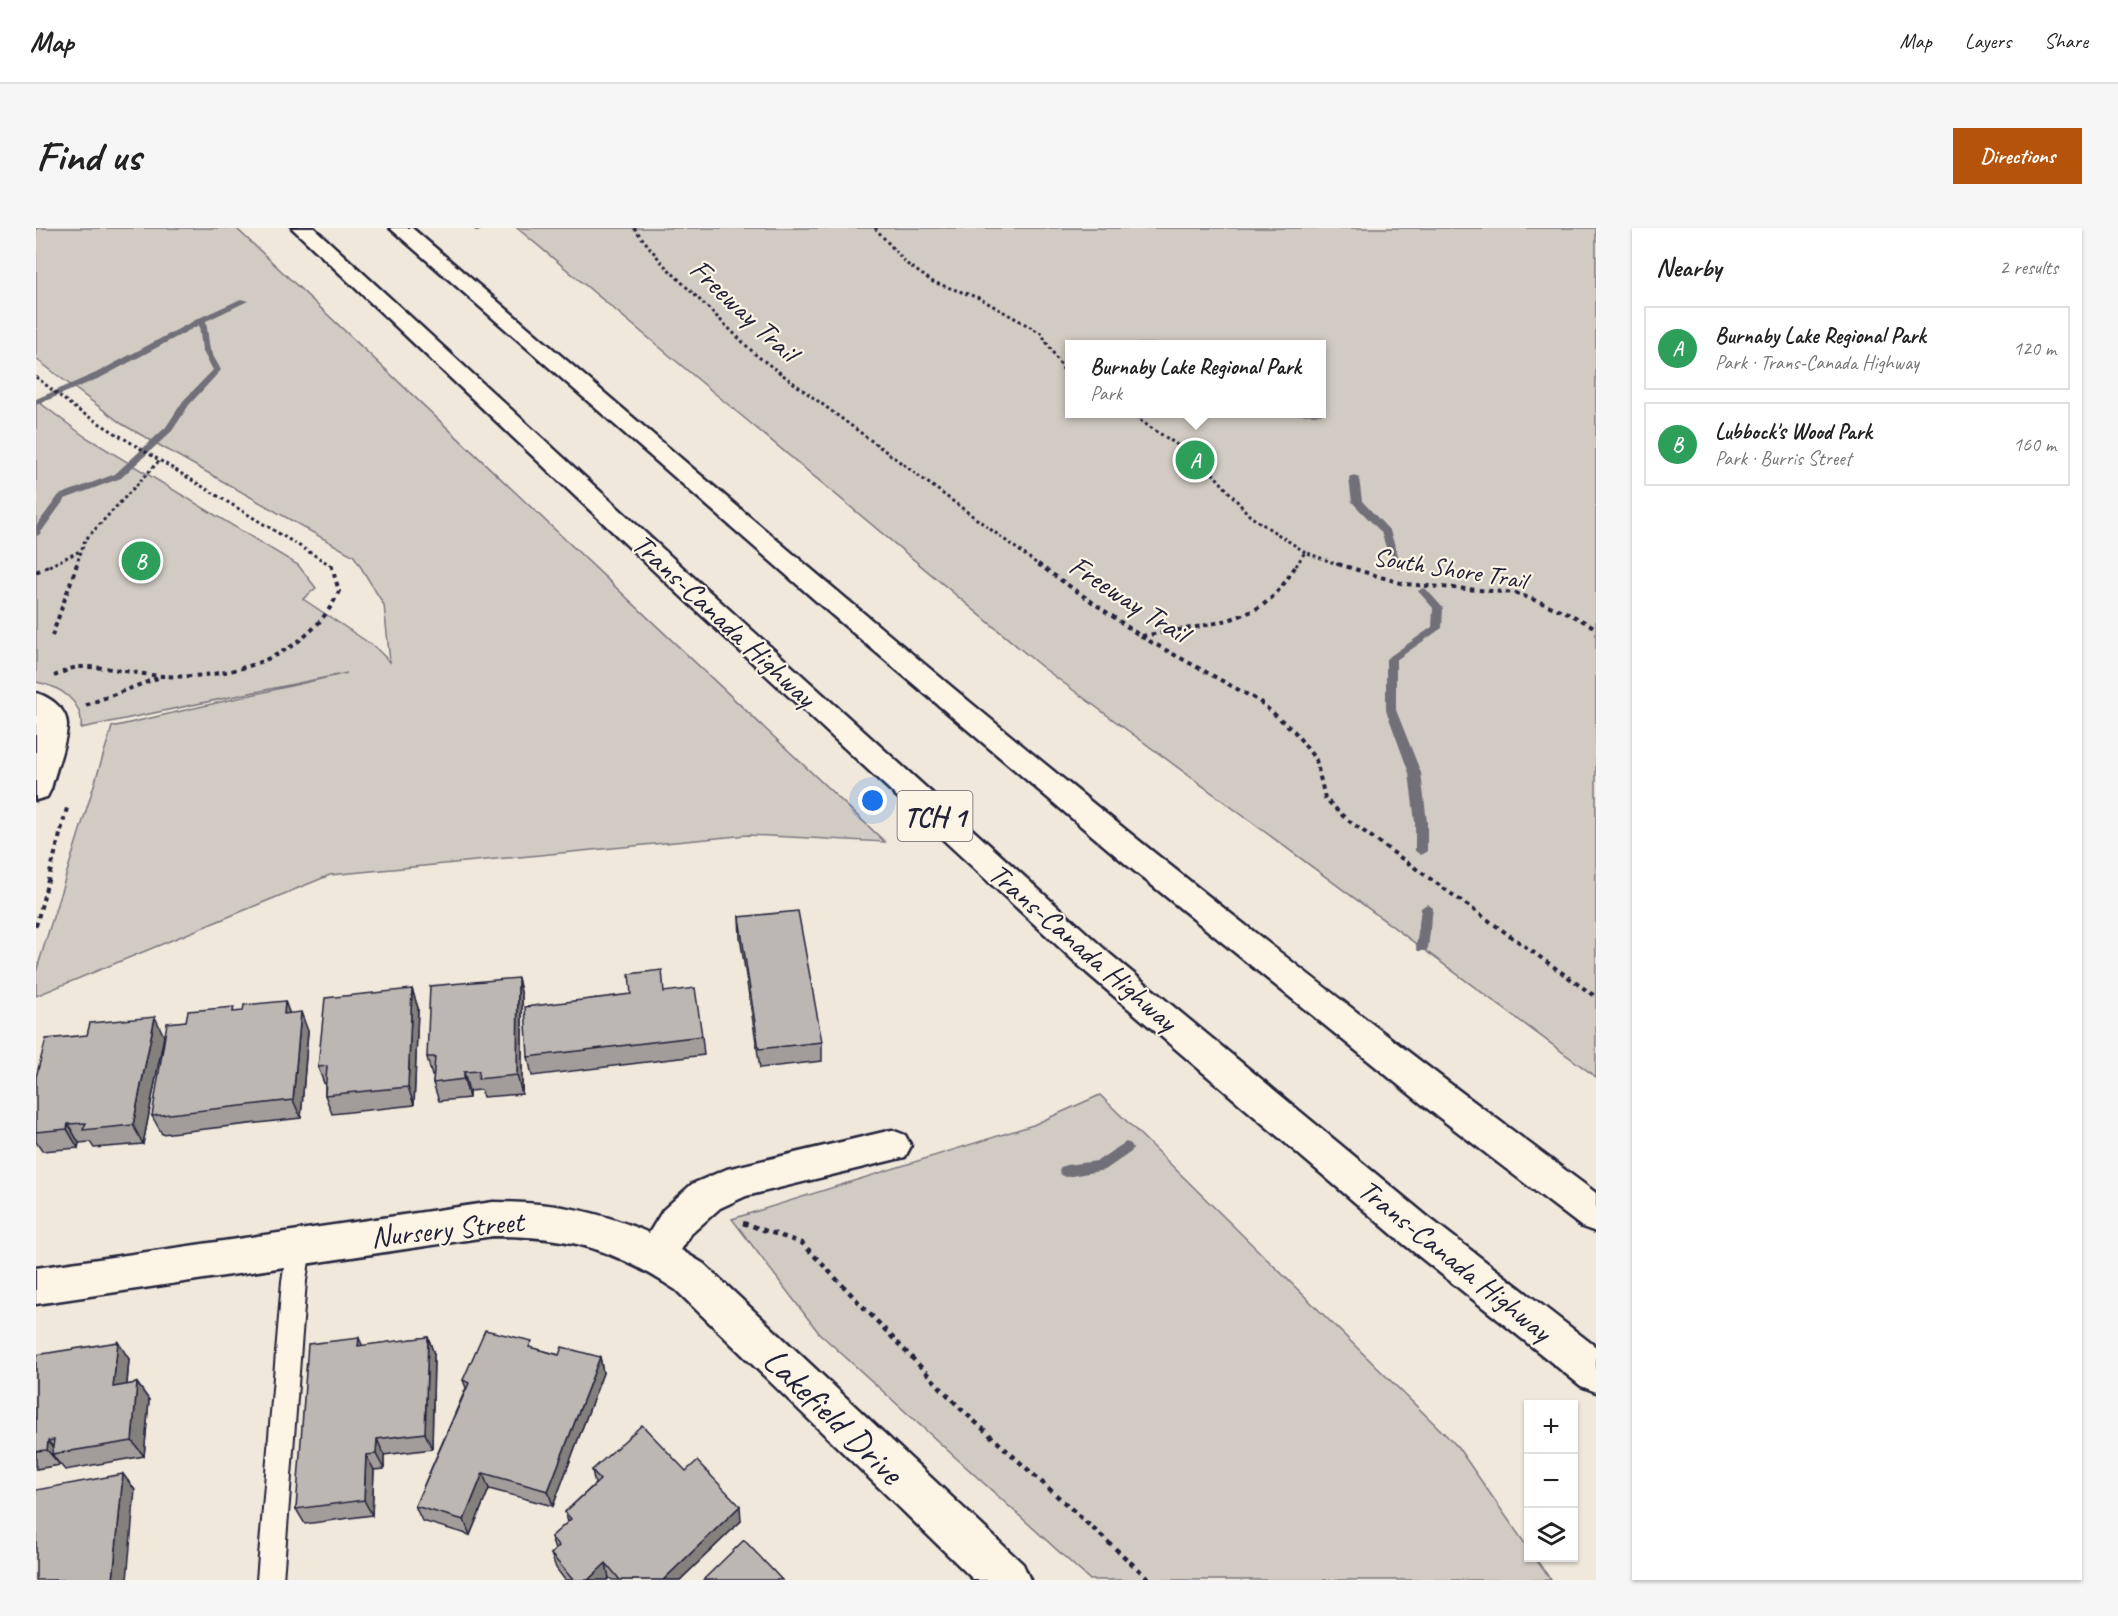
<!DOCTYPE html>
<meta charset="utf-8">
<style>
body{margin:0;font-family:Caveat,sans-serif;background:#f6f6f6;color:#222}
.controls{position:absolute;right:18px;bottom:18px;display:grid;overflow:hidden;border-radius:0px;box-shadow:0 2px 4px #0004}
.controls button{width:54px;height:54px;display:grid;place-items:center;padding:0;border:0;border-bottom:2px solid #e0e0e0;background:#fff;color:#222;font:30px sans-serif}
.you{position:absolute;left:837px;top:573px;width:21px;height:21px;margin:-15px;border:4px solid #fff;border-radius:50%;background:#1a73e8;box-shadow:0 0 0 9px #1a73e833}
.badge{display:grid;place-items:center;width:39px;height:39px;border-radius:50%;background:#b45309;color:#fff;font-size:20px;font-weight:700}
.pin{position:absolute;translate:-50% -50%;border:3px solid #fff;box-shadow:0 2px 6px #0006}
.popup{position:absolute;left:1029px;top:112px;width:261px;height:78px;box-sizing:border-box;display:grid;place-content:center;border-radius:0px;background:#fff;filter:drop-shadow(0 2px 4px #0005);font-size:20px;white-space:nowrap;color:#767676}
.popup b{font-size:22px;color:#222}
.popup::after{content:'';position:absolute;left:50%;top:100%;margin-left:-12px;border:12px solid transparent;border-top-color:#fff}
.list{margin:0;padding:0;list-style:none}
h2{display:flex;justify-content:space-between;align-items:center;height:78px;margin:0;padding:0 24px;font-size:26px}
h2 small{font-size:20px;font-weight:400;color:#767676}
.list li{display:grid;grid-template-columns:39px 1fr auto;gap:18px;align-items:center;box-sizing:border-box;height:84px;margin:0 12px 12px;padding:0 12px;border:2px solid #e0e0e0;border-radius:0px}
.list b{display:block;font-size:22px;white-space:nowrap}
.list p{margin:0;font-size:20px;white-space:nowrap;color:#767676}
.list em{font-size:20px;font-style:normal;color:#767676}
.icon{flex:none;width:33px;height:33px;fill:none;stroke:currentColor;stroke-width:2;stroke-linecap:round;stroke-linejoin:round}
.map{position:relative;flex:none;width:1560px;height:1352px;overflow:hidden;border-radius:0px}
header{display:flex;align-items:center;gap:36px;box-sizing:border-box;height:84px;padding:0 30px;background:#fff;border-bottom:2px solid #e0e0e0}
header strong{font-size:28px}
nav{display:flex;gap:33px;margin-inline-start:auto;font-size:21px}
.intro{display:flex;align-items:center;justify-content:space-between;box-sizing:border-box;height:144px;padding:0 36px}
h1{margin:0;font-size:42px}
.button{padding:15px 27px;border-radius:0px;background:#b45309;color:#fff;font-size:21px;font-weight:700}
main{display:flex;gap:36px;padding:0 36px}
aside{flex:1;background:#fff;border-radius:0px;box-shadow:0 2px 4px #0004}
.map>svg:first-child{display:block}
</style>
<header>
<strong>Map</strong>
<nav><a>Map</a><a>Layers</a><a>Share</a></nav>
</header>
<div class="intro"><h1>Find us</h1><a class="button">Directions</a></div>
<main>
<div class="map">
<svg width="1560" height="1352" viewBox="0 0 1560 1352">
<rect width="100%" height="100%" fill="#efe8db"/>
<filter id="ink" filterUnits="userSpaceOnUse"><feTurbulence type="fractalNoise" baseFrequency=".0167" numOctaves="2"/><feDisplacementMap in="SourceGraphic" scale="12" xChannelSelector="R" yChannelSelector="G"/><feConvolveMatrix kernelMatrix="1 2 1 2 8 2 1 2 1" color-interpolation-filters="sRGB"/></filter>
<g filter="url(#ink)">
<!-- green -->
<path fill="#d1cbc3" stroke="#7a767f" stroke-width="1.5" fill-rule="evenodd" d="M0 0H200L849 614 712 607 294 647 0 768V744L76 499 311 445 45 500C48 474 24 458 0 454V172L48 208 262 337 280 360 267 371 339 419 354 434 348 377 318 328 86 196 0 131Z
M481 0H1560V849L1006 439ZM1285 116V186H1033V116Z
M1064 867 1421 1218 1492 1320V1330H1499L1515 1352H1054L783 1105 696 991 997 897Z"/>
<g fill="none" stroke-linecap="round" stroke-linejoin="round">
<!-- stream -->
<path fill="#716f79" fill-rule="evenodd" d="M440 0H449L442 4 438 2Z
M205 71 212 73 170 93 174 122 185 142 153 177 136 203 85 250 29 271 3 307 0 308V298L23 267 79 246 130 199 147 173 177 142 166 122 163 97 66 149 0 177V171L60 145 163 90Z
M1318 247 1323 250 1326 273 1354 303 1364 333 1371 340 1369 342H1363L1355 334 1345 304 1316 274 1313 250Z
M1387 360 1390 361 1407 380 1406 400 1360 432V482L1385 545 1391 594V623L1385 627 1379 623V594L1373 545 1350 482V431L1396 399 1397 380 1382 363Z
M1391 676 1397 680 1392 720 1390 723H1382L1380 720 1385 680Z
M1090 914 1095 916 1097 920 1095 924 1069 942 1030 949 1025 947 1023 943 1025 939 1030 937 1061 933Z"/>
<defs>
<path id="service" d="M263 1009 271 1012 275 1019 270 1053 247 1352H221L246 1053 251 1019 255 1012Z"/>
<path id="minor" d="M856 902 869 907 875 918 869 929 710 968 684 980 655 1006 645 1022 668 1036 987 1336 994 1352H938L640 1062C576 1020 533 1008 457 1008L0 1076V1040L457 974C512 974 562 982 613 1005L627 982 656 956 691 941Z"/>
<path id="tertiary" d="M0 465C14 469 31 481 31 497 31 513 19 544 15 561L11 569 0 572Z"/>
<path id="motorway" d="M256 0H278L654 346 1075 727 1392 989 1560 1119V1164L1545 1158 1364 1013 1051 745 634 358Z
M354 0H376C621 210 865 421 1116 623 1262 740 1410 854 1560 965V1004L1546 999 1392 881 1091 637 795 386Z"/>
</defs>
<!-- service casing -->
<use href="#service" stroke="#22223b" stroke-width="4"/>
<!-- minor casing -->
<use href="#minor" stroke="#22223b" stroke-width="5"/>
<!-- tertiary casing -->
<use href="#tertiary" stroke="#22223b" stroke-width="5"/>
<!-- motorway casing -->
<use href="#motorway" stroke="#22223b" stroke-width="5"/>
<!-- path-far2 -->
<path stroke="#22223b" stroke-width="3" stroke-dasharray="3 3" stroke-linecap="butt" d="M598 0 627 36 720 127 1004 338
M839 0 871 36 897 54 943 70 1005 105 1033 151
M0 149 40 181 296 338
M1094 186 1166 233 1214 288 1269 324 1306 338
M13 338 44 323
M40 338 49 312 124 232
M1260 338 1269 324"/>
<!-- path-far1 -->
<path stroke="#22223b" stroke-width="4" stroke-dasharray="4.5 4.5" stroke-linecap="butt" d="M1002 336 1106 409 1223 473 1258 503 1280 532 1289 570 1309 590 1560 769
M1302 336 1368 356 1480 365 1532 385 1560 400
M0 344 16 336
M16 408 41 336
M1106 408C1142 401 1198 397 1228 376 1242 366 1252 350 1261 336
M18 448C26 445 36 439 44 439 71 438 99 446 126 448 194 452 273 430 303 363L295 336
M50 477 127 448
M0 698 31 580"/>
<!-- path -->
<path stroke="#22223b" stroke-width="4.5" stroke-dasharray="5 5" stroke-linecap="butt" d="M707 995 766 1015 925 1181 1114 1352"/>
<!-- service -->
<use href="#service" fill="#fcf5e5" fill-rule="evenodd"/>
<!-- minor -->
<use href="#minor" fill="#fcf5e5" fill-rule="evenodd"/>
<!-- tertiary -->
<use href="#tertiary" fill="#fcf5e5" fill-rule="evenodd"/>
<!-- motorway -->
<use href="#motorway" fill="#fcf5e5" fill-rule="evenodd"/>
</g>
<!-- wall -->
<path fill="#a29d9a" stroke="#22223b" stroke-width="1.5" d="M703 689 786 814V833L724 840 704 709Z
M482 750 486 769V866L447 869 445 862 433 863V870L403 873 397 855 398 848H396L391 829Z
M376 761 382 780 378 877 296 886 289 867V858L282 839Z
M628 764 666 808 668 827 496 848 492 829Z
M200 784 254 786 272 803 265 890 126 906 116 888 150 793Z
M128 808 107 916 58 920 54 914 43 915 42 920 6 923 0 914V904Z
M392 1109 398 1126 396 1221 348 1227V1241L338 1242 336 1287 269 1296 260 1281 326 1118Z
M498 1120 523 1127 564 1129 567 1145 517 1278 453 1261 434 1307 386 1293 379 1278 430 1160 427 1152Z
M0 1127 93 1131 91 1157 101 1155 113 1172 108 1228 29 1242 24 1236V1237L0 1241Z
M556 1242 650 1243 705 1293 644 1352H576L573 1350 571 1352H529L520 1340 515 1326 519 1322 515 1309 532 1294 529 1284 559 1256Z"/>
<!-- shaded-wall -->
<path fill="#84807d" stroke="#22223b" stroke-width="1.5" d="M482 750 486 769V866L481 847Z
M376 761 382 780 378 877 372 859Z
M249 773 256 792 248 786Z
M265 784 272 803 265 890 257 872Z
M119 789 128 808 107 916 97 897Z
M428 844 433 863V870L428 851Z
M32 896 43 915 42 920 31 901Z
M392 1109 398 1126 396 1221 389 1205Z
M323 1110 331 1127 322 1118Z
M82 1114 93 1131 89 1176 77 1159Z
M564 1129 567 1145 517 1278 512 1263Z
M101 1155 113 1172 108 1228 96 1213Z
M341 1211 348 1227V1241L340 1226Z
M12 1213 22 1225 16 1226 24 1237 11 1222Z
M330 1227 338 1242 336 1287 328 1272Z
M447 1245 453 1261 434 1307 428 1292Z
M87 1246 99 1262 91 1352H77Z
M704 1278 705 1293 644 1352H627Z
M570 1335 573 1350 571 1352H552Z"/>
<!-- building -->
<path fill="#bcb7b3" stroke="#22223b" stroke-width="1.5" d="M762 683 786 814 723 821 703 689Z
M626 742 628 764 659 760 666 808 492 829 489 779 595 766 593 746Z
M482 750 481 847 442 851 443 843 428 844V851L397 855 399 829H391L394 758Z
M376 761 372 859 289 867 291 838 282 839 289 770Z
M249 773 248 786 265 784 257 872 116 888 131 795 150 793 152 783 198 779 197 784 207 783 208 777Z
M119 789 97 897 47 902 50 895 32 896 31 901 0 904V849L10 811 51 807 54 795Z
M449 1102 496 1113 493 1119 523 1127 526 1119 564 1129 512 1263 447 1245 428 1292 379 1278 433 1155 427 1152Z
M392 1109 389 1205 341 1211 340 1226 330 1227 328 1272 260 1281 272 1116 323 1110 322 1118Z
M82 1114 77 1159 101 1155 96 1213 16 1226 18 1212 12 1213 11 1222 0 1223V1127Z
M606 1197 650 1243 661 1233 704 1278 627 1352H584L570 1335 552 1352H537L515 1326 523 1318 515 1309 535 1291 529 1284 564 1252 556 1242Z
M87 1246 77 1352H0V1262Z
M708 1312 746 1352H667Z"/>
</g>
<g text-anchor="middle" stroke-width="4.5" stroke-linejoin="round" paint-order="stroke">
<!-- far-street labels -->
<g font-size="26" fill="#22223b" stroke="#fcf5e5">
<text transform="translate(1414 340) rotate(9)" y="9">South Shore Trail</text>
</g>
<!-- shield labels -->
<rect fill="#fcf5e5" stroke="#63616e" stroke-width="1.5" x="861.5" y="563" width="75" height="50" rx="4.5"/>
<g font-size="28" font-weight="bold" fill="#22223b">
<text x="899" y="598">TCH 1</text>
</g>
<!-- street labels -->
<g font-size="30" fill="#22223b" stroke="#fcf5e5">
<text transform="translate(708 82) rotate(43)" y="10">Freeway Trail</text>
<text transform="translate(1093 371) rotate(33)" y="10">Freeway Trail</text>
<text transform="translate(688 392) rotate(43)" y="10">Trans-Canada Highway</text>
<text transform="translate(1047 719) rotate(41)" y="10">Trans-Canada Highway</text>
<text transform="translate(411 1001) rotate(-6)" y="10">Nursery Street</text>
<text transform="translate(1419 1032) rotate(39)" y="10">Trans-Canada Highway</text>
</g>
<!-- near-street labels -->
<g font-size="36" fill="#22223b" stroke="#fcf5e5">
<text transform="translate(798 1187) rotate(44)" y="13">Lakefield Drive</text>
</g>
</g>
</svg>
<div class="controls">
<button>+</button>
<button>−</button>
<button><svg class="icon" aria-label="layers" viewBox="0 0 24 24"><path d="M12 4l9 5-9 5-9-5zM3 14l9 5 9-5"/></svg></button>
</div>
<div class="you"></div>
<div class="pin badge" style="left:1159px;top:232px;background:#2e9e5b">A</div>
<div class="popup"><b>Burnaby Lake Regional Park</b>Park</div>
<div class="pin badge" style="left:105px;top:333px;background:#2e9e5b">B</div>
</div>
<aside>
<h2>Nearby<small>2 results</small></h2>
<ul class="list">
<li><span class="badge" style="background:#2e9e5b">A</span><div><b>Burnaby Lake Regional Park</b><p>Park · Trans-Canada Highway</p></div><em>120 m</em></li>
<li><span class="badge" style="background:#2e9e5b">B</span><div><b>Lubbock's Wood Park</b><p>Park · Burris Street</p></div><em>160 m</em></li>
</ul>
</aside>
</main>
